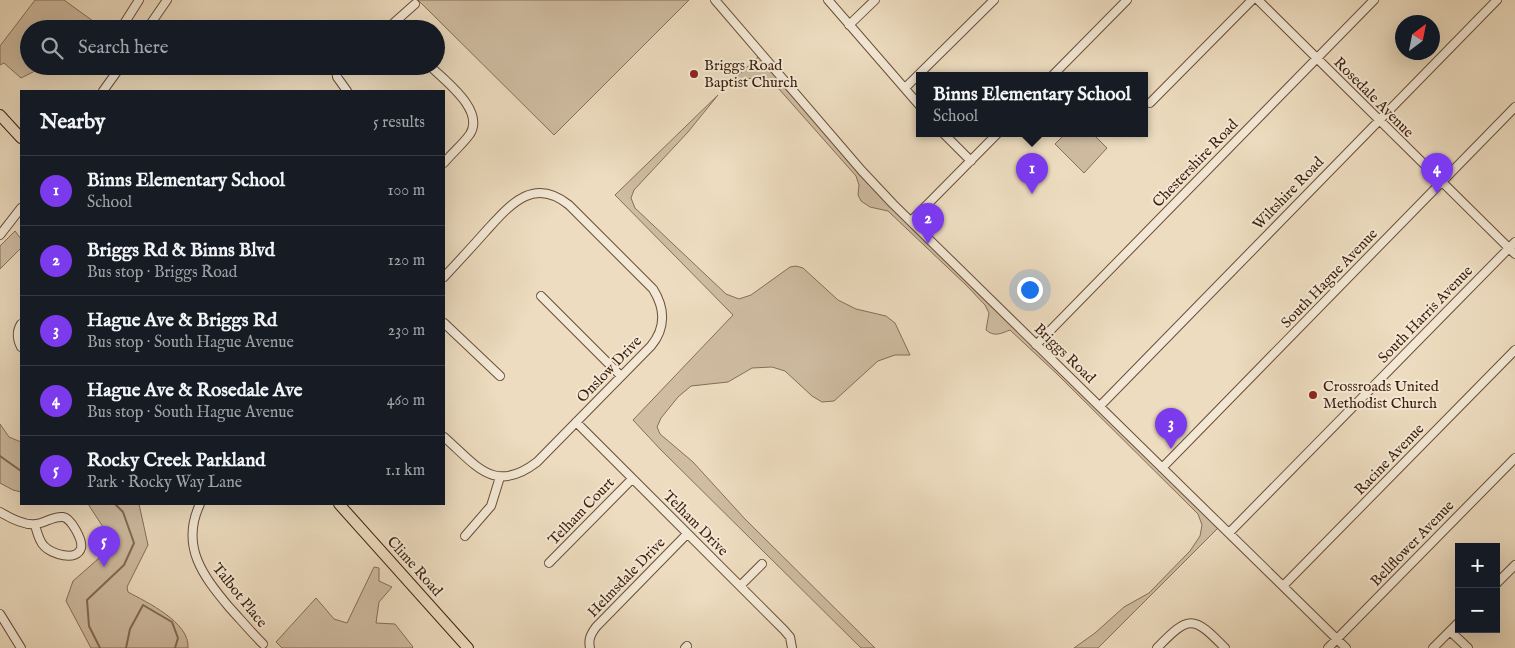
<!DOCTYPE html>
<meta charset="utf-8">
<style>
body{margin:0;font-family:"IM FELL English",serif;background:#242831;color:#f1f3f6}
.controls{position:absolute;right:15px;bottom:15px;display:grid;overflow:hidden;border-radius:0px;box-shadow:0 5px 20px #0002}
.controls button{width:45px;height:45px;display:grid;place-items:center;padding:0;border:0;border-bottom:1px solid #363941;background:#171b24;color:#f1f3f6;font:25px sans-serif}
.compass{position:absolute;left:1395px;top:15px;width:45px;height:45px;border-radius:50%;background:#171b24;box-shadow:0 5px 20px #0002;rotate:32deg}
.you{position:absolute;left:1029px;top:289px;width:18px;height:18px;margin:-12px;border:4px solid #fff;border-radius:50%;background:#1a73e8;box-shadow:0 0 0 8px #1a73e833}
.badge{display:grid;place-items:center;width:32px;height:32px;border-radius:50%;background:#7c3aed;color:#fff;font-size:16px;font-weight:700}
.pin{position:absolute;translate:-50% -41px;filter:drop-shadow(0 1px 2px #0008)}
.pin::after{content:'';position:absolute;top:26px;width:18px;height:15px;background:inherit;clip-path:polygon(0 0,100% 0,50% 100%)}
.popup{position:absolute;left:916px;top:72px;width:232px;height:65px;box-sizing:border-box;display:grid;place-content:center;border-radius:0px;background:#171b24;filter:drop-shadow(0 1px 4px #0005);font-size:16px;white-space:nowrap;color:#9ea1a6}
.popup b{font-size:19px;color:#f1f3f6}
.popup::after{content:'';position:absolute;left:50%;top:100%;margin-left:-10px;border:10px solid transparent;border-top-color:#171b24}
.list{margin:0;padding:0;list-style:none}
h2{display:flex;justify-content:space-between;align-items:center;height:65px;margin:0;padding:0 20px;font-size:21px}
h2 small{font-size:16px;font-weight:400;color:#9ea1a6}
.list li{display:grid;grid-template-columns:32px 1fr auto;gap:15px;align-items:center;box-sizing:border-box;height:70px;padding:0 20px;border-top:1px solid #363941}
.list b{display:block;font-size:19px;white-space:nowrap}
.list p{margin:0;font-size:16px;white-space:nowrap;color:#9ea1a6}
.list em{font-size:16px;font-style:normal;color:#9ea1a6}
.icon{flex:none;width:28px;height:28px;fill:none;stroke:currentColor;stroke-width:2;stroke-linecap:round;stroke-linejoin:round}
.map{position:relative;flex:none;width:1515px;height:648px;overflow:hidden}
.search{position:absolute;background:#171b24;box-shadow:0 5px 20px #0002;left:20px;top:20px;width:425px;height:55px;display:flex;align-items:center;gap:12px;box-sizing:border-box;padding:0 18px;border-radius:28px;color:#9ea1a6;font-size:19px}
.panel{position:absolute;background:#171b24;box-shadow:0 5px 20px #0002;left:20px;top:90px;width:425px;height:415px;border-radius:0px}
.map>svg:first-child{display:block}
</style>
<div class="map">
<svg width="1515" height="648" viewBox="0 0 1515 648">
<rect width="100%" height="100%" fill="#eddcbf"/>
<filter id="stains"><feTurbulence type="fractalNoise" baseFrequency=".004" numOctaves="4"/><feColorMatrix values="0 0 0 0 .2 0 0 0 0 .09 0 0 0 0 .02 0 0 0 .5 -.17"/></filter>
<radialGradient id="worn" r=".72"><stop offset=".6" stop-color="#630" stop-opacity="0"/><stop offset="1" stop-color="#630" stop-opacity=".3"/></radialGradient>
<!-- green -->
<path fill="#cfbca1" stroke="#866e57" d="M35 0H64L104 29H29V66H34L37 70 21 78 4 63 0 65V46Z
M418 0H689L554 135Z
M759 56 891 207 1219 527 1098 648H1074L1095 633 1124 607 1149 593 1190 551 1200 536 1202 525 1198 514 1057 374 1010 330C1000 334 994 337 986 330L989 313 985 305 966 285 888 211 870 207 861 201 858 195 859 185 856 176 779 89C759 77 754 76 731 82Z
M718 95 688 132 634 190 631 198 635 208 726 294 739 299 751 295 790 267 796 266 803 268 838 300 856 309 886 316 895 323 910 355H895L878 361 834 401 822 402 812 396 785 371 772 367 752 368 728 382 691 386 678 397 661 418 657 427 660 434 693 462 745 519 875 648H861L660 449 633 420 733 315 615 195Z
M1066 133H1092L1107 148 1084 173 1055 144Z
M15 231 21 239V248L0 269V246Z
M0 424 9 437 21 442V492L13 490 0 483Z
M88 504H139L148 545 127 587 128 592C146 602 190 622 188 648H91L66 601 73 581 106 552 107 533Z
M374 567 379 568V581L392 587 379 602 376 623 395 624 413 647 412 648H282L276 642 316 598 334 619 347 623Z"/>
<g fill="none" stroke-linecap="round" stroke-linejoin="round">
<!-- stream -->
<path stroke="#836a53" stroke-width="2" d="M0 456 21 471
M100 648 89 626 87 600 124 565 134 543 123 512 115 504
M126 648 130 629 143 605 172 622 178 638 175 648"/>
<defs>
<path id="minor" d="M715 0 862 171 893 204 1346 648
M828 0 920 106
M1258 0 1515 254
M849 25 875 0
M122 27 139 0
M147 29 167 0
M387 29 415 4
M336 66 337 77 347 91
M430 66C445 81 485 110 470 134 463 144 452 153 444 163
M1053 75 1127 0
M905 88 994 0
M103 91 121 66
M1150 103 1252 0
M943 133 971 161
M911 221 998 133
M0 235 21 208
M444 277C458 262 472 247 486 231 510 205 533 176 569 205L653 289C665 308 666 328 651 346L537 462C494 495 476 465 444 437
M541 296 621 376
M444 323 500 376
M21 324C16 332 17 339 21 347
M1036 345 1374 0
M1100 406 1497 0
M576 422 784 630 790 637 792 648
M1162 468 1515 107
M200 504C180 546 203 576 229 607 240 619 251 632 263 644
M0 512C10 518 25 526 36 524 45 523 53 516 63 517 71 518 83 540 81 548 77 562 51 554 44 546 39 541 37 532 35 525
M1229 533 1515 242
M465 536 491 506 500 477
M549 563 632 479
M1496 584 1515 565
M740 586 762 564
M1283 586 1515 350
M0 614 21 648
M1450 631 1468 648
M590 648C588 639 591 634 596 627L687 534
M685 648 687 646
M1157 648C1189 615 1193 615 1225 648
M1328 648 1515 458
M1433 648 1459 622"/>
<path id="major" d="M0 115 21 138
M339 504 468 648"/>
</defs>
<!-- minor casing -->
<use href="#minor" stroke="#694e3a" stroke-width="10"/>
<!-- major casing -->
<use href="#major" stroke="#3d1f0d" stroke-width="12"/>
<!-- minor -->
<use href="#minor" stroke="#f3e8d5" stroke-width="8"/>
<!-- major -->
<use href="#major" stroke="#eddcbf" stroke-width="10"/>
</g>
<!-- markers -->
<g fill="#8f2418" stroke="#f3e8d5" stroke-width="2">
<circle cx="694" cy="74" r="5"/>
<circle cx="1313" cy="395" r="5"/>
</g>
<g text-anchor="middle" stroke-width="4" stroke-linejoin="round" paint-order="stroke">
<!-- poi labels -->
<g font-size="15" fill="#3d1f0d" stroke="#f3e8d5" text-anchor="start">
<text x="704" y="70">Briggs Road<tspan x="704" dy="17">Baptist Church</tspan></text>
<text x="1323" y="391">Crossroads United<tspan x="1323" dy="17">Methodist Church</tspan></text>
</g>
<!-- street labels -->
<g font-size="15" fill="#3d1f0d" stroke="#f3e8d5">
<text transform="translate(1374 97) rotate(45)" y="5">Rosedale Avenue</text>
<text transform="translate(1195 163) rotate(-46)" y="5">Chestershire Road</text>
<text transform="translate(1288 193) rotate(-46)" y="5">Wiltshire Road</text>
<text transform="translate(1329 278) rotate(-46)" y="5">South Hague Avenue</text>
<text transform="translate(1425 314) rotate(-46)" y="5">South Harris Avenue</text>
<text transform="translate(1065 353) rotate(44)" y="5">Briggs Road</text>
<text transform="translate(609 369) rotate(-46)" y="5">Onslow Drive</text>
<text transform="translate(1389 459) rotate(-46)" y="5">Racine Avenue</text>
<text transform="translate(581 511) rotate(-46)" y="5">Telham Court</text>
<text transform="translate(696 523) rotate(45)" y="5">Telham Drive</text>
<text transform="translate(1412 543) rotate(-46)" y="5">Bellflower Avenue</text>
<text transform="translate(415 566) rotate(48)" y="5">Clime Road</text>
<text transform="translate(626 577) rotate(-46)" y="5">Helmsdale Drive</text>
<text transform="translate(240 595) rotate(51)" y="5">Talbot Place</text>
</g>
</g>
<rect width="100%" height="100%" filter="url(#stains)"/>
<rect width="100%" height="100%" fill="url(#worn)"/>
</svg>
<div class="controls">
<button>+</button>
<button>−</button>
</div>
<svg class="compass" viewBox="-18 -18 36 36"><path d="M0-13l5 13h-10z" fill="#e53935"/><path d="M0 13l5-13h-10z" fill="#9ea1a6"/></svg>
<div class="you"></div>
<div class="pin badge" style="left:1032px;top:194px">1</div>
<div class="popup"><b>Binns Elementary School</b>School</div>
<div class="pin badge" style="left:928px;top:244px">2</div>
<div class="pin badge" style="left:1171px;top:449px">3</div>
<div class="pin badge" style="left:1437px;top:194px">4</div>
<div class="pin badge" style="left:104px;top:567px">5</div>
<div class="search"><svg class="icon" aria-label="search" viewBox="0 0 24 24"><circle cx="10" cy="10" r="6"/><path d="M15 15l6 6"/></svg>Search here</div>
<section class="panel">
<h2>Nearby<small>5 results</small></h2>
<ul class="list">
<li><span class="badge">1</span><div><b>Binns Elementary School</b><p>School</p></div><em>100 m</em></li>
<li><span class="badge">2</span><div><b>Briggs Rd &amp; Binns Blvd</b><p>Bus stop · Briggs Road</p></div><em>120 m</em></li>
<li><span class="badge">3</span><div><b>Hague Ave &amp; Briggs Rd</b><p>Bus stop · South Hague Avenue</p></div><em>230 m</em></li>
<li><span class="badge">4</span><div><b>Hague Ave &amp; Rosedale Ave</b><p>Bus stop · South Hague Avenue</p></div><em>460 m</em></li>
<li><span class="badge">5</span><div><b>Rocky Creek Parkland</b><p>Park · Rocky Way Lane</p></div><em>1.1 km</em></li>
</ul>
</section>
</div>
